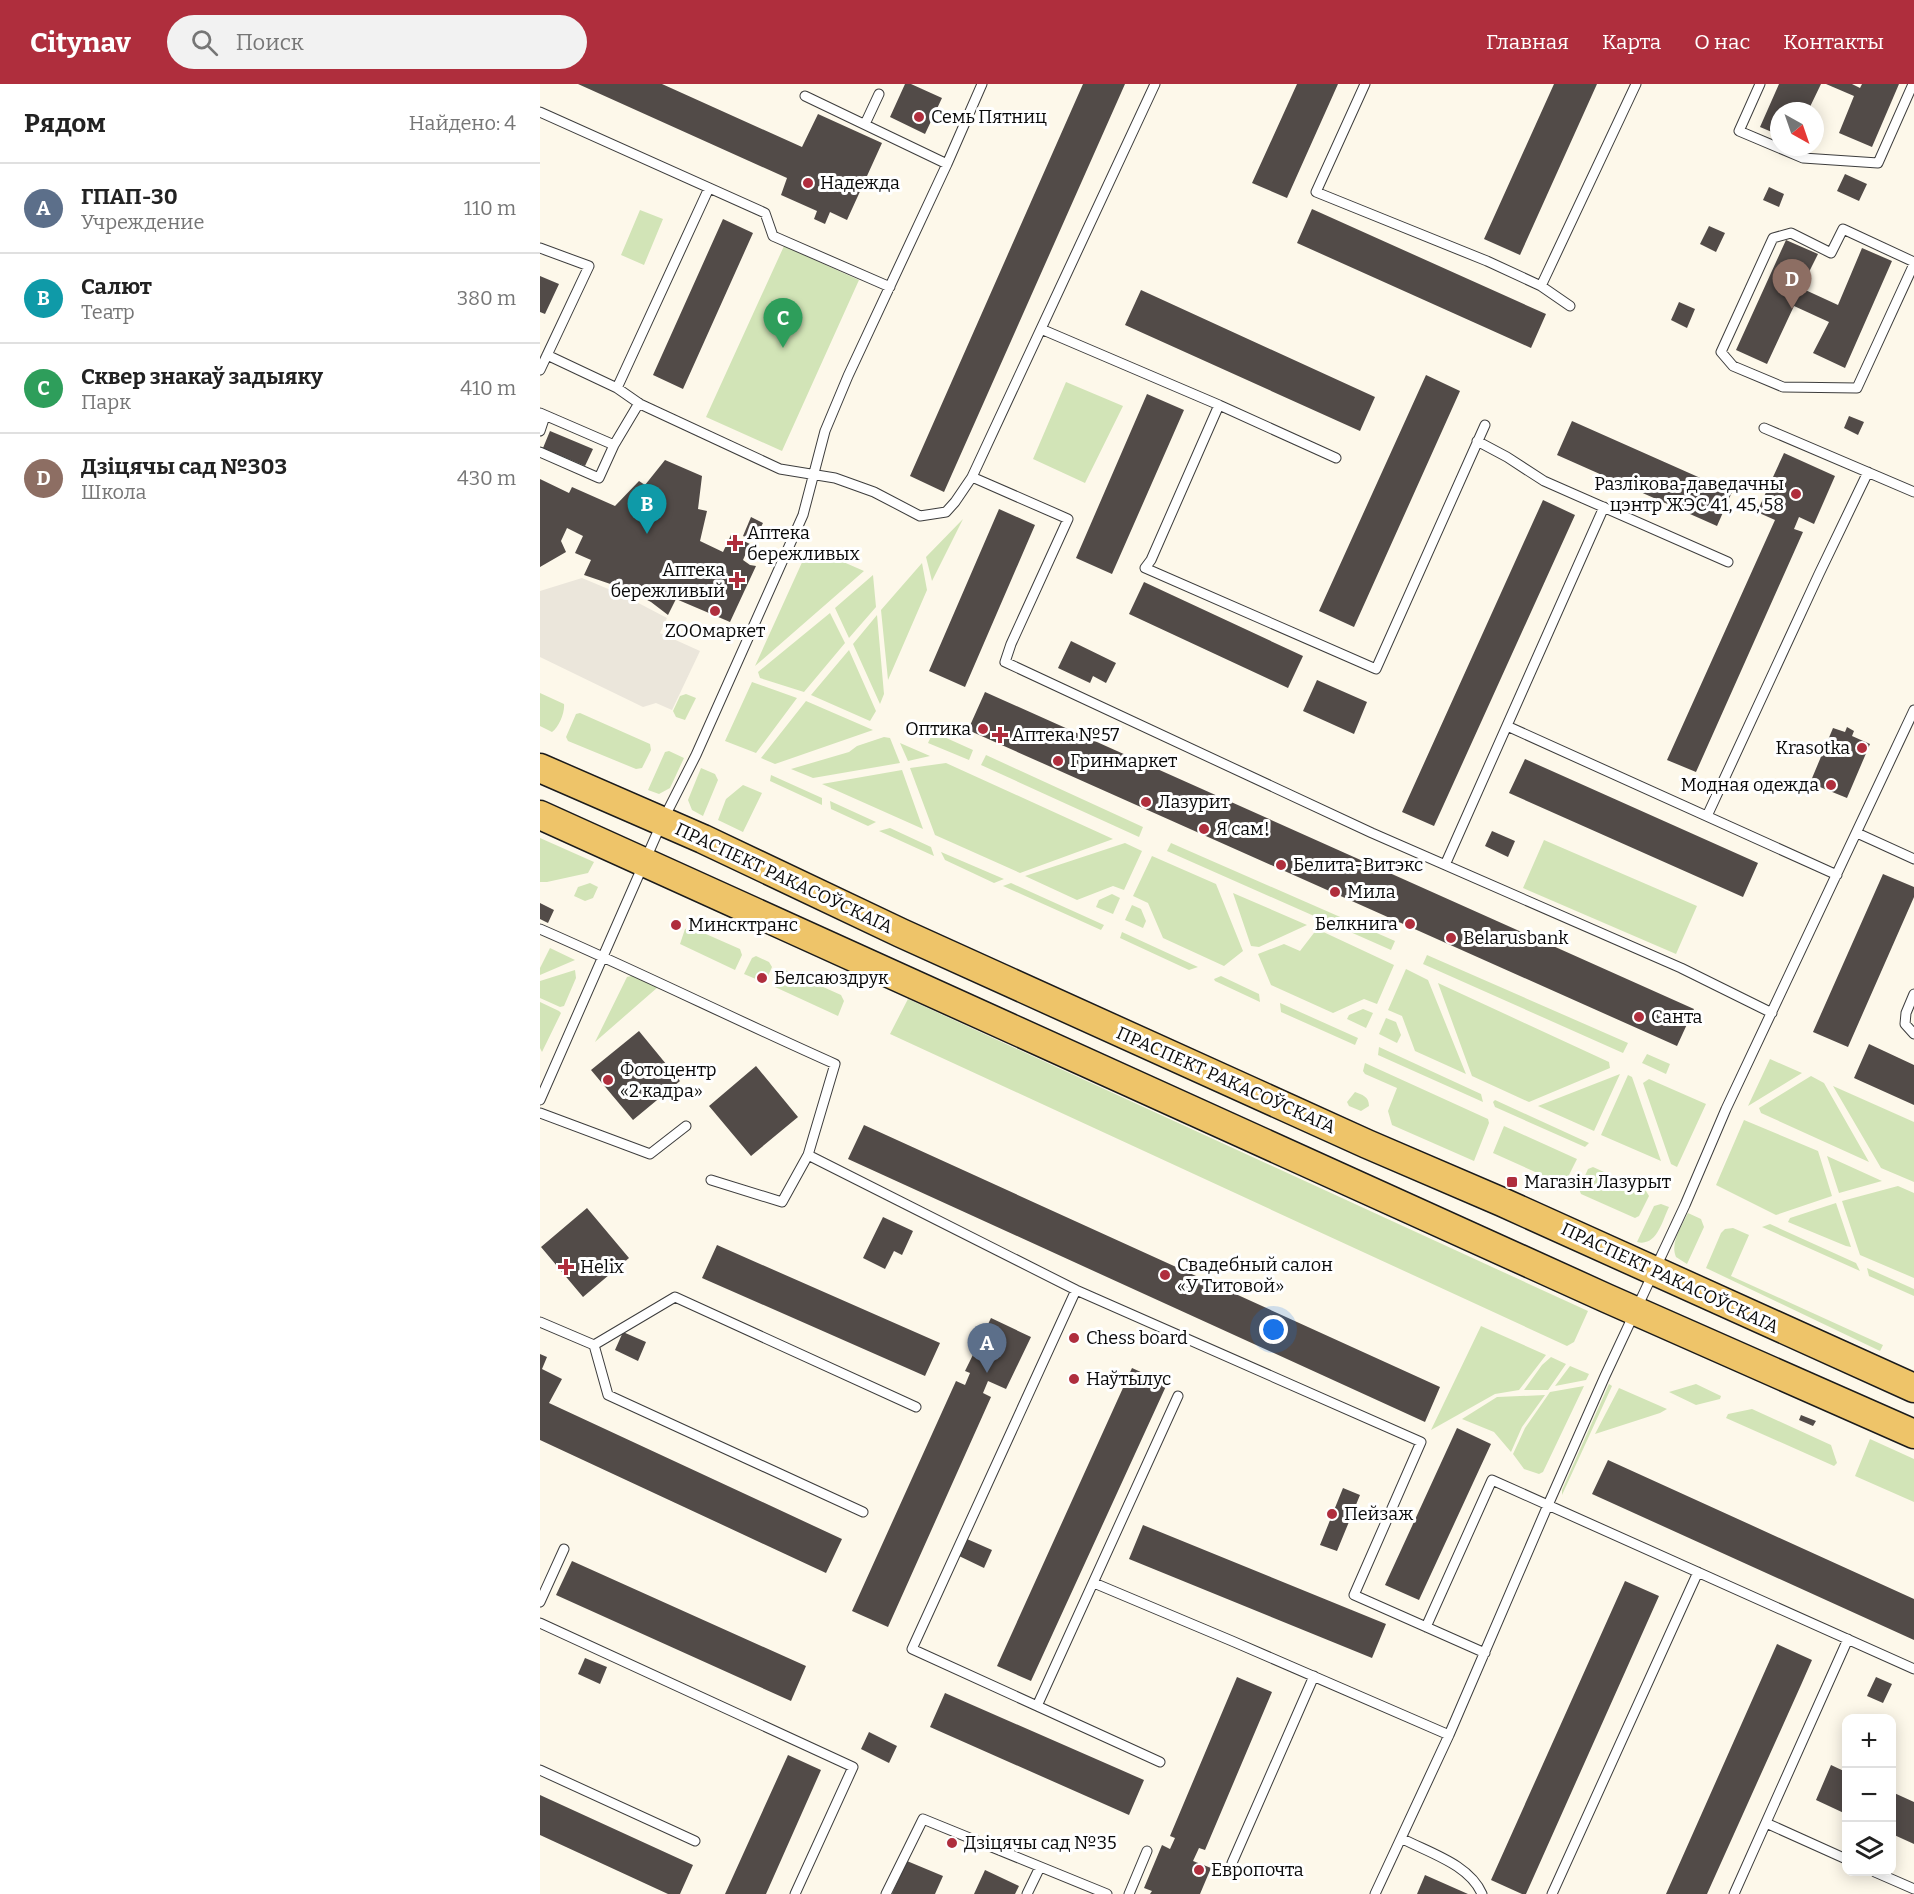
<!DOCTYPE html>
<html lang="ru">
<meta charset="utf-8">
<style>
body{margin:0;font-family:Bitter,serif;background:#f2f2f2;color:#222}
.controls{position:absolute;right:18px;bottom:18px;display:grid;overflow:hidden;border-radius:12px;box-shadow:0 3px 15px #0003}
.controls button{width:54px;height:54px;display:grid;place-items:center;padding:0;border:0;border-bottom:2px solid #e0e0e0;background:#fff;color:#222;font:30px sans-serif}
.compass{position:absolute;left:1230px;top:18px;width:54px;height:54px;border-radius:50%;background:#fff;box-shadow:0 3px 15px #0003;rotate:140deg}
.you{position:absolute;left:734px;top:1246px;width:21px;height:21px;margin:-15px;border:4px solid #fff;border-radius:50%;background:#1a73e8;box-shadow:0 0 0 9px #1a73e833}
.badge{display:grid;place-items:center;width:39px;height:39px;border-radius:50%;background:#af2e3d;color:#fff;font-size:20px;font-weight:700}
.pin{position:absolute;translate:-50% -50px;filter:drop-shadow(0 2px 3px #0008)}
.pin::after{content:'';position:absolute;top:32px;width:21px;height:18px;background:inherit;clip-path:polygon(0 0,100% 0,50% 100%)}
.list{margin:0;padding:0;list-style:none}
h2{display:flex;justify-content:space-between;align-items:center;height:78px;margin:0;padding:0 24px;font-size:26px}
h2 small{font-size:20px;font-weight:400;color:#767676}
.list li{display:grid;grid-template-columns:39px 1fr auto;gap:18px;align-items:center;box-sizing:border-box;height:90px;padding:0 24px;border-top:2px solid #e0e0e0}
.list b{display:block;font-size:22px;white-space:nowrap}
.list p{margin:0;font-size:20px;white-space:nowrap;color:#767676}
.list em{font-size:20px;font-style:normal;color:#767676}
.icon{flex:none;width:33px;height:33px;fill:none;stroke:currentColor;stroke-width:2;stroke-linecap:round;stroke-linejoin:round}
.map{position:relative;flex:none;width:1374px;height:1810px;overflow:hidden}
header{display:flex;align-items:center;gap:36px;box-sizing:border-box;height:84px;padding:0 30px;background:#af2e3d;color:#fff}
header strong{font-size:28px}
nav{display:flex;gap:33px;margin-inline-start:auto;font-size:21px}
.search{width:420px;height:54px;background:#f2f2f2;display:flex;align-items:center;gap:15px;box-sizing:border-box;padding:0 21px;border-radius:33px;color:#767676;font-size:22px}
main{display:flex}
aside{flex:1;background:#fff}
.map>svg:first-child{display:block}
</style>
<header>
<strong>Citynav</strong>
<div class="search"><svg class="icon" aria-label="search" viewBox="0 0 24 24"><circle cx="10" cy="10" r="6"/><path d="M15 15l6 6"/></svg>Поиск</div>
<nav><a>Главная</a><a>Карта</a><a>О нас</a><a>Контакты</a></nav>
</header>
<main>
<aside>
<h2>Рядом<small>Найдено: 4</small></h2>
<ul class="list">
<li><span class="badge" style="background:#5c6f8a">A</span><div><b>ГПАП-30</b><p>Учреждение</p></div><em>110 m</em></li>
<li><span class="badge" style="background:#0f9aa8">B</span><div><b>Салют</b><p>Театр</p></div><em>380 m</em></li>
<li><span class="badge" style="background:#2e9e5b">C</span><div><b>Сквер знакаў задыяку</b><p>Парк</p></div><em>410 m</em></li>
<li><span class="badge" style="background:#8d6e63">D</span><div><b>Дзіцячы сад №303</b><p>Школа</p></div><em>430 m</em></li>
</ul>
</aside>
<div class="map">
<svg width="1374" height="1810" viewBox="0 0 1374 1810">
<rect width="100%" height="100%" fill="#fdf8ea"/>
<!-- green -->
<path fill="#d2e4b7" d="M100 126 123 135 104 181 81 171Z
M244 162 319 196 242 367 166 333Z
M526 298 583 322 545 399 493 375Z
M423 435 392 497 386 473Z
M269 463 324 487 215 582Z
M382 479 387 506 348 596 341 526Z
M333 491 336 523 309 554 295 524Z
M290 529 305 559 264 608 220 594 218 588Z
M337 531 344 610 340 620 313 560Z
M309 566 336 627 330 637 271 611Z
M212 598 257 614 216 669 185 657Z
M0 609 24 620C25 628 19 643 12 648L0 642Z
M146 610 156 614 145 636 136 633 133 627 140 612Z
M266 617 333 646 235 680 221 674Z
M40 629 110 660 111 666 102 684 96 685 28 657 26 653 36 630Z
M393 648 433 666 429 676 388 659Z
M344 653 350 654 360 679 273 694 251 685 309 668 317 662Z
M360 659 390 672 368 677Z
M129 667 144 674 130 704 119 710 108 706 125 668Z
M446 671 603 743 599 753 441 681Z
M406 679 573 755 480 789 395 751 370 684Z
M161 684 175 690 178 696 163 732 152 726 148 716Z
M362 686 383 745 282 700Z
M231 691 282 714V721L230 697Z
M203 701 222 709 203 748 178 736 186 715Z
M290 717 336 738 328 742 291 725Z
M350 744 391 763 394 772 339 747Z
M0 754 54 778 48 789 7 798H0Z
M1004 756 1157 822 1136 870 983 804Z
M585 759 602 767 584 806 573 802 537 816 485 792Z
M631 759 855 857 851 866 627 767Z
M401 768 464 795 454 799 405 776Z
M612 772 676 800 703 867 684 882 623 854 608 819 593 812Z
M50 799 58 803 53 814 45 817 34 812 38 803Z
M471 799 564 841 561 846 463 802Z
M693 809 767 841 719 863 711 862Z
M572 810 580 814 573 830 556 823 559 816Z
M592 821 601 825 606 837 603 844 585 836Z
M150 843 200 865 202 871 195 886 140 860 145 845Z
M777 845 854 881 837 920 824 915 793 929 731 901 718 870 744 860 760 867Z
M582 848 658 883 649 886 580 854Z
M10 864 35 876 0 891V884Z
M887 871 1088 959 1083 969 883 880Z
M216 872 229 878 232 883 225 899 204 890 212 874Z
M243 885 301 911 304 917 298 932 235 903Z
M866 885 888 896 926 990 875 967 862 932 848 926Z
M35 886 36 894 24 922 20 923 0 914V897Z
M95 891 118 903 55 958 87 893Z
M681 892 719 910 720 918 675 897 674 895Z
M898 899 1069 978 1070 984 989 1018 932 992Z
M368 915 1048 1227 1034 1258 1027 1262 350 950Z
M0 918 19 927 21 929 2 968 0 964Z
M740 919 818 954 815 961 741 928Z
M823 925 833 929 826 944 807 935 809 931Z
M846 934 856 938 861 951 857 959 839 950Z
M839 963 941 1010 943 1018 838 971Z
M1107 970 1130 980 1126 990 1102 979Z
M1230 975 1262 989 1208 1022Z
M825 979 948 1035 949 1039 934 1077 852 1041 848 1027 857 1004 825 990 823 987Z
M1080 990 1054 1047 998 1022Z
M1088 991 1092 993 1121 1077 1061 1051Z
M1271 992 1284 999 1329 1078 1221 1029 1219 1024Z
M1109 995 1166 1020 1137 1083 1131 1080 1103 999Z
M1293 1002 1374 1038V1098L1341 1084Z
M815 1008C822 1011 829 1012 829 1022L821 1027 809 1022 807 1018Z
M955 1016 1049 1059 1045 1063 955 1023 953 1018Z
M1204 1036 1278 1067 1292 1112 1236 1131 1176 1101Z
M964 1042 1037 1075 1024 1101 953 1069Z
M1287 1072 1342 1097 1299 1109Z
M1053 1083 1106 1107 1109 1112 1099 1132 1095 1134 1041 1110 1039 1105 1048 1085Z
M1358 1102 1374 1109V1194L1320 1171 1302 1117Z
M1296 1119 1311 1163 1306 1162 1248 1138 1250 1134Z
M1121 1120 1129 1123C1122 1137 1117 1163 1097 1158L1114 1122Z
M1148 1129 1161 1135 1164 1143 1147 1180 1136 1173C1130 1159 1141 1143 1148 1129Z
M1230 1140 1316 1179 1320 1187 1222 1143Z
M1193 1144 1209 1151 1191 1192 1343 1261 1340 1267 1166 1184 1181 1149 1185 1145Z
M1327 1184 1374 1205V1212L1329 1192Z
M941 1242 1006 1271 979 1306 955 1310 891 1346Z
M1011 1273 1026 1280 1008 1306H984L1002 1281Z
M1030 1282 1049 1290 1046 1296 1015 1302Z
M1069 1300 1072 1302 1022 1411V1406Z
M1156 1300 1181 1312 1180 1315 1156 1321 1129 1308Z
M1044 1302 1003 1388 999 1390 984 1385 973 1370 985 1344 1010 1308Z
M1079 1304 1127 1325 1120 1329 1055 1350Z
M1005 1311 982 1343 971 1368 954 1348 922 1335 957 1313Z
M1212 1325 1291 1361 1297 1379 1294 1382 1186 1334 1188 1330Z
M1330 1355 1374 1375V1418L1315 1392Z"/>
<!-- plaza -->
<path fill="#ebe6db" d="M42 494 85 512 127 534 120 549 160 567 132 626 116 619 103 623 0 573V507Z"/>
<!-- building -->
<path fill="#524b48" d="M38 0H122L262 63 278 30 342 59 307 136 290 128 285 140 274 135 277 127 241 111 247 94Z
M365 0H371L402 14 385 50 350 33Z
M543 0H585L404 408 370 392Z
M757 0H798L747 114 712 99Z
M1014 0H1057L980 171 944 155Z
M1239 0H1281L1268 27H1239V51L1220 43Z
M1286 0H1312L1320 4 1322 0H1359L1332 63 1299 49 1314 12Z
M1305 90 1327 100 1319 117 1297 107Z
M1229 103 1244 110 1239 123 1223 116Z
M772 125 1006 230 991 264 757 159Z
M183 135 213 149 143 305 113 291Z
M1169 142 1185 149 1176 168 1160 160Z
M1246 156 1278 170 1261 204 1298 221 1322 164 1352 177 1305 284 1273 269 1289 238 1254 222 1227 280 1196 266Z
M0 192 19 200 5 230 0 228Z
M601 206 835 313 820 347 585 241Z
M1139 218 1155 225 1147 244 1131 236Z
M886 291 920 307 814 543 779 527Z
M607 310 644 326 572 490 536 474Z
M1309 332 1324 338 1318 351 1304 344Z
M1032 337 1192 408 1177 442 1017 371Z
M10 347 53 365 45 382 3 364Z
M1244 369 1295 392 1274 440 1259 433 1254 445 1263 448 1156 688 1127 676 1235 436 1217 428Z
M125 376 162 392 158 425 167 427 160 457 183 468 191 451 210 460 203 476 210 481 216 482 190 538 136 515 128 531 111 518 88 506 44 491 51 476 35 469 43 452 27 444 21 457 26 468 0 483V395L29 409 32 403 75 422 99 397 105 401Z
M1003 416 1035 431 894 742 862 728Z
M459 425 495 441 425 603 389 587Z
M211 433 223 439 214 457 203 452Z
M604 498 763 572 748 604 589 530Z
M531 557 576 579 566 599 553 592 550 599 518 584Z
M777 596 827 618 814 650 763 627Z
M445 608 1154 925 1137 962 428 646Z
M1307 643 1314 647 1312 652 1330 660 1307 714 1270 699 1293 644 1305 648Z
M985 675 1218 779 1203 813 969 709Z
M952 747 975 757 968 773 945 762Z
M1343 790 1374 803V813L1308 963 1273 948Z
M0 819 14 826 8 839 0 835Z
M99 947 140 997 93 1036 51 986Z
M1329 960 1374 981V1021L1314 994Z
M216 982 258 1033 211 1072 169 1022Z
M324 1041 900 1303 885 1338 308 1075Z
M47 1124 89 1174 43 1213 1 1163Z
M343 1133 373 1147 362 1171 354 1167 345 1185 323 1174Z
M177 1161 400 1259 385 1292 162 1194Z
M451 1234 491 1253 466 1305 448 1297 443 1309 451 1313 348 1543 312 1527 416 1297 425 1301 430 1289 425 1287Z
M83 1248 106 1258 98 1277 75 1266Z
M0 1270 7 1273 2 1285 22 1295 9 1319 302 1455 286 1489 0 1356Z
M592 1284 627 1300 491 1597 457 1582Z
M1261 1331 1276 1337 1273 1342 1259 1336Z
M917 1344 951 1360 879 1516 845 1501Z
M1068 1376 1374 1515V1556L1052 1410Z
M803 1404 820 1411 797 1467 780 1461Z
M603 1441 846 1540 832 1574 589 1475Z
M427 1455 452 1466 444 1484 419 1472Z
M32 1477 266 1582 251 1617 16 1511Z
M1085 1497 1119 1512 986 1810H982L951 1796Z
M1237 1560 1272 1576 1261 1601 1167 1810H1126Z
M45 1574 67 1583 60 1600 38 1590Z
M697 1593 732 1608 665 1766 659 1764 653 1777 671 1784 660 1810H610L612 1807 604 1804 622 1761 630 1765 635 1754 630 1752Z
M1336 1593 1352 1600 1343 1619 1327 1612Z
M405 1609 604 1696 589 1731 390 1643Z
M329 1648 357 1662 349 1679 321 1665Z
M248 1671 281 1686 226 1810H185Z
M1291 1681 1306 1688V1730L1276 1716Z
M1352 1708 1374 1718V1760L1352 1750Z
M0 1711 153 1781 140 1810H128L0 1751Z
M367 1777 403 1792 395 1810H352Z
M445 1786 479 1802 475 1810H434Z
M885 1791 928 1810H877Z"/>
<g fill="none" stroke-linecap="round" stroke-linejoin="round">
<defs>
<path id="service" d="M825 0 776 108 947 177 1001 202 1030 222
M1220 0 1199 47 1263 74 1338 79 1373 0
M265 12 407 80
M0 28 225 129 233 152 350 203
M325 40 339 10
M0 164 49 182 0 286
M1374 178 1303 145 1291 169 1251 149 1233 154 1181 268 1193 282 1243 303 1317 304 1374 180
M1001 202 1096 0
M501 245 679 321 611 476 605 484 836 585 945 341
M7 271 77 304 100 320 240 385 295 394 334 408 380 432 406 428 415 418 432 393 528 435 471 560 465 578 832 749 1141 884 1232 929
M77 304 169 104
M679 321 796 374
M0 329 74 361 99 319
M1224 344 1374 408
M0 347 5 332
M937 357 967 373 1004 397 1188 478
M0 368 59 394 74 361
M432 393 615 0
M967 642 1297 791
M1167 732 1279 490 1328 388
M1317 749 1374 775
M905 781 1064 423
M0 845C99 888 196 936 295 980L268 1071 242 1118 171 1096
M1374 910 1366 929 1365 940 1374 950
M0 1016 122 738 156 671 263 431 285 347 308 292 407 80 442 0
M0 1029 110 1070 146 1042
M268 1071 536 1206 881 1358 814 1511 945 1569
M536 1206 372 1565 620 1678
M0 1238 54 1261
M54 1261 135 1213 376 1323
M54 1261 68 1311 323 1428
M554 1499 692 1557 909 1651
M0 1518 24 1465
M0 1539 313 1683 255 1810
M886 1543 952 1396 1374 1585
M497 1622 638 1312
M0 1686 155 1757
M1226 1739 1306 1775
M861 1754C889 1769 929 1780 942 1810
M692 1779 774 1592
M1335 1788 1374 1805
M346 1810 383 1735 567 1810
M487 1810 500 1783
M589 1810 607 1767
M835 1810 909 1651 1008 1421 1065 1292 1145 1121 1186 1025 1374 626
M1012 1810 1158 1488
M1194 1810 1308 1555"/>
<path id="primary" d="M0 684 163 755 361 849 827 1060 962 1118 1374 1304
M0 731 1066 1214 1374 1350"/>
</defs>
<!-- service casing -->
<use href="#service" stroke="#3d3d3d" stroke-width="11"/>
<!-- primary casing -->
<use href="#primary" stroke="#1b1b1b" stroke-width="31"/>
<!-- service -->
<use href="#service" stroke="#fff" stroke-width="9"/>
<!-- primary -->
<use href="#primary" stroke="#eec469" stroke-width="28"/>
</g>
<!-- markers -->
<g fill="#af2e3d" stroke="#fff" stroke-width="2">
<circle cx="379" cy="33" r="6"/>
<circle cx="268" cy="99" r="6"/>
<circle cx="1256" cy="410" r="6"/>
<path d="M192 450h6v6h6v6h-6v6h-6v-6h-6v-6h6z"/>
<path d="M194 487h6v6h6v6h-6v6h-6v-6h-6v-6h6z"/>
<circle cx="175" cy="527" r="6"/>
<circle cx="443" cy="645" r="6"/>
<path d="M457 642h6v6h6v6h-6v6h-6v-6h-6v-6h6z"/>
<circle cx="1322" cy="664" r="6"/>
<circle cx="518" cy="677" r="6"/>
<circle cx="1291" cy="701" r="6"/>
<circle cx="606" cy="718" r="6"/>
<circle cx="664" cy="745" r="6"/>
<circle cx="741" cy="781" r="6"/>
<circle cx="795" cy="808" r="6"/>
<circle cx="870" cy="840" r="6"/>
<circle cx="136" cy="841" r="6"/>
<circle cx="911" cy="854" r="6"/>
<circle cx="222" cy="894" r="6"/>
<circle cx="1099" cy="933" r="6"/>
<circle cx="68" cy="996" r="6"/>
<rect x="966" y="1092" width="12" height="12" rx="3"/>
<path d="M23 1174h6v6h6v6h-6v6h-6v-6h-6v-6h6z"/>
<circle cx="625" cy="1191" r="6"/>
<circle cx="534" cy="1254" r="6"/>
<circle cx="534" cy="1295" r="6"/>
<circle cx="792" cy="1430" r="6"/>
<circle cx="412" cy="1759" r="6"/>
<circle cx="659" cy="1786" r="6"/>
</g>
<g text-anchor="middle" stroke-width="6" stroke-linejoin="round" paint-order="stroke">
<!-- poi labels -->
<g font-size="18" fill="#0a0a0a" stroke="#fff" text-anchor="start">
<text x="391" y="39">Семь Пятниц</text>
<text x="280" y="105">Надежда</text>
<text x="1244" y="406" text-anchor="end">Разлікова-даведачны<tspan x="1244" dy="21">цэнтр ЖЭС 41, 45, 58</tspan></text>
<text x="207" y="455">Аптека<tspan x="207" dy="21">бережливых</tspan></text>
<text x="185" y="492" text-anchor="end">Аптека<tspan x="185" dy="21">бережливый</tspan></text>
<text x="175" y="553" text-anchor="middle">ZOOмаркет</text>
<text x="431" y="651" text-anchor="end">Оптика</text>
<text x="472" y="657">Аптека №57</text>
<text x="1310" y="670" text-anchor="end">Krasotka</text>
<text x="530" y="683">Гринмаркет</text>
<text x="1279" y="707" text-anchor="end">Модная одежда</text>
<text x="618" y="724">Лазурит</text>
<text x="676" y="751">Я сам!</text>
<text x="753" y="787">Белита-Витэкс</text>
<text x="807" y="814">Мила</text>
<text x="858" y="846" text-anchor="end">Белкнига</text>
<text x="148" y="847">Минсктранс</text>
<text x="923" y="860">Belarusbank</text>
<text x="234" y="900">Белсаюздрук</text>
<text x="1111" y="939">Санта</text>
<text x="80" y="992">Фотоцентр<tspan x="80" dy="21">«2 кадра»</tspan></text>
<text x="984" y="1104">Магазін Лазурыт</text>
<text x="637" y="1187">Свадебный салон<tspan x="637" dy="21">«У Титовой»</tspan></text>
<text x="40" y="1189">Helix</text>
<text x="546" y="1260">Chess board</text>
<text x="546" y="1301">Наўтылус</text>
<text x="804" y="1436">Пейзаж</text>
<text x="424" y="1765">Дзіцячы сад №35</text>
<text x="671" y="1792">Европочта</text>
</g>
<!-- street labels -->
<g font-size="18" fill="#0a0a0a" stroke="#fff">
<text transform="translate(244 794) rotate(25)" y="6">ПРАСПЕКТ РАКАСОЎСКАГА</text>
<text transform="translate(686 996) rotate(24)" y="6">ПРАСПЕКТ РАКАСОЎСКАГА</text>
<text transform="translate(1130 1194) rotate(25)" y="6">ПРАСПЕКТ РАКАСОЎСКАГА</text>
</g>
</g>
</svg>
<div class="controls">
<button>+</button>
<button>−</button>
<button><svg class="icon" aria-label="layers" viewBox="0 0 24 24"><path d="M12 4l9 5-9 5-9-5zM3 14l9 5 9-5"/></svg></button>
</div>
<svg class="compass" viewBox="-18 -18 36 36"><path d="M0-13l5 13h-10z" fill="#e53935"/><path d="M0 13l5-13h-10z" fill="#767676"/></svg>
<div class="you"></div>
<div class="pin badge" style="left:447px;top:1289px;background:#5c6f8a">A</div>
<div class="pin badge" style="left:107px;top:450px;background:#0f9aa8">B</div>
<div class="pin badge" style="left:243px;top:264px;background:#2e9e5b">C</div>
<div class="pin badge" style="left:1252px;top:225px;background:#8d6e63">D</div>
</div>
</main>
